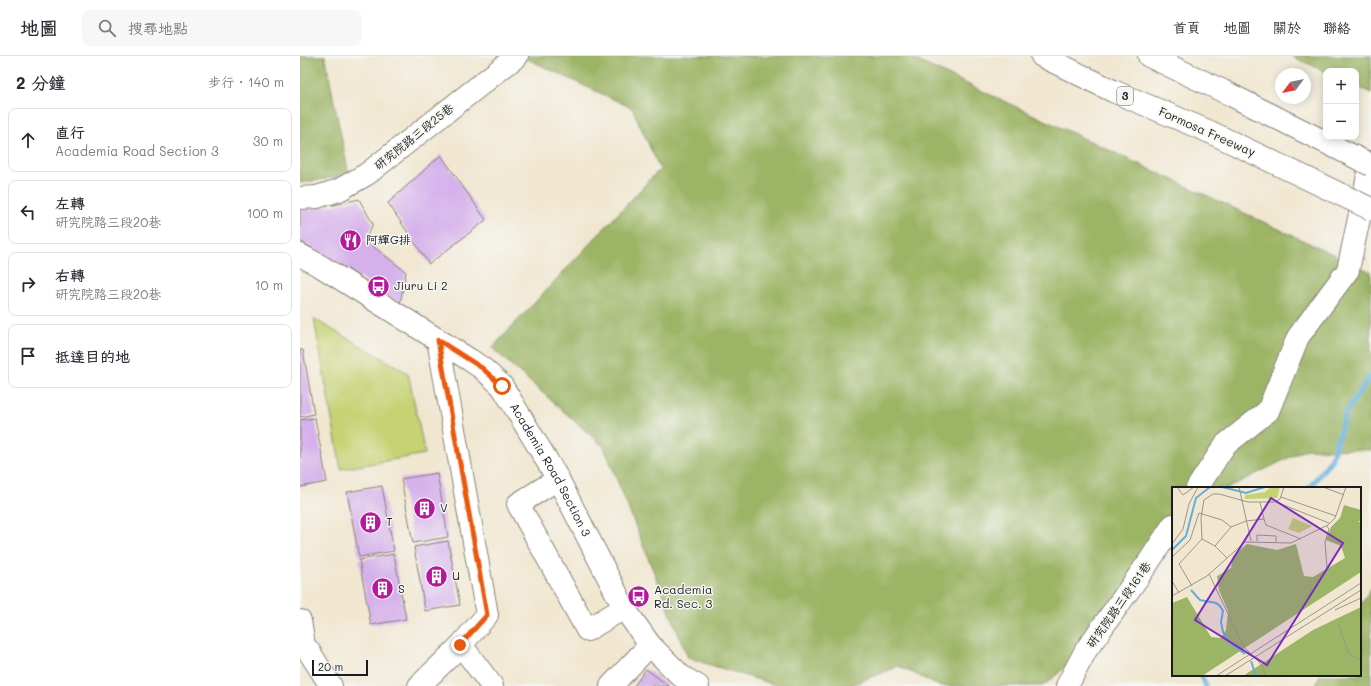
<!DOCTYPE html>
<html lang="zh-TW">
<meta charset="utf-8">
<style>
body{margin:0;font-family:Mali,"LXGW WenKai TC",sans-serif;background:#f7f7f7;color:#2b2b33}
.controls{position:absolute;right:12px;top:12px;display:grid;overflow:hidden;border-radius:8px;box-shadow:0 2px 10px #0003}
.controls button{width:36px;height:36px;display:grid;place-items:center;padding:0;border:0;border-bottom:1px solid #e1e1e2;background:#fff;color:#2b2b33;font:20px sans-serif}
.compass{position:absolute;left:975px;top:12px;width:36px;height:36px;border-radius:50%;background:#fff;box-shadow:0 2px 10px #0003;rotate:238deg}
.scale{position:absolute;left:12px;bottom:10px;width:56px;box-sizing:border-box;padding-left:4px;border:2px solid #1c1c1c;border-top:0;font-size:11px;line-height:14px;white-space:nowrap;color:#1c1c1c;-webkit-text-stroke:3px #f6f6f2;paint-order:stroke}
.stop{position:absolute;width:12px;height:12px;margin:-9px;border:3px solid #ea580c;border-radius:50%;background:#fff}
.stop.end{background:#ea580c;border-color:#fff;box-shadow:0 1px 4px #0008}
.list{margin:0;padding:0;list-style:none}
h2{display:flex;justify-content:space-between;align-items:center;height:52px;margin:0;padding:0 16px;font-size:17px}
h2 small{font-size:13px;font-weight:400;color:#7c7c81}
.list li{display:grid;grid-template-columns:26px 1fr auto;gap:12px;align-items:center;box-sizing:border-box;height:64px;margin:0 8px 8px;padding:0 8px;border:1px solid #e1e1e2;border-radius:8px}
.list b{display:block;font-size:15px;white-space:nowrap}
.list p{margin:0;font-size:13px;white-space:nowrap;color:#7c7c81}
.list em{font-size:13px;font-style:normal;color:#7c7c81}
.icon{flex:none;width:22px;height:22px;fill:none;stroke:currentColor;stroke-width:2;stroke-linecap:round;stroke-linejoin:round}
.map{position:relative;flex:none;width:1071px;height:630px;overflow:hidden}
header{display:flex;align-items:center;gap:24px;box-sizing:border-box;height:56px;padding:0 20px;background:#fff;border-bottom:1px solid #e1e1e2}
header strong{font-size:19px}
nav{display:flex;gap:22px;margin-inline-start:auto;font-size:14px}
.search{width:280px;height:36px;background:#f7f7f7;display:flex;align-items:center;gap:10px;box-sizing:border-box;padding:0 14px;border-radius:8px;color:#7c7c81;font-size:15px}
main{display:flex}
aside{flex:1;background:#fff}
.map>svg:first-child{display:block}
</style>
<header>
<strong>地圖</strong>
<div class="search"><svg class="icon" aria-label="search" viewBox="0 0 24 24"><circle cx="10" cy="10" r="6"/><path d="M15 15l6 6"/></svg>搜尋地點</div>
<nav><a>首頁</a><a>地圖</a><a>關於</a><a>聯絡</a></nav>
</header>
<main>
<aside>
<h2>2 分鐘<small>步行 · 140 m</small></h2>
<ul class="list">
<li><svg class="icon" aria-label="ahead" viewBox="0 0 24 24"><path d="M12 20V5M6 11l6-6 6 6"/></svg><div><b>直行</b><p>Academia Road Section 3</p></div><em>30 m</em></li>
<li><svg class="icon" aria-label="left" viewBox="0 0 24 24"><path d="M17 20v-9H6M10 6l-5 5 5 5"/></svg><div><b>左轉</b><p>研究院路三段20巷</p></div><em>100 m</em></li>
<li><svg class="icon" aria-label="right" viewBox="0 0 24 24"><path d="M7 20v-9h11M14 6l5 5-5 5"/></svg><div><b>右轉</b><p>研究院路三段20巷</p></div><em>10 m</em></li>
<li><svg class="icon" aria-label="arrive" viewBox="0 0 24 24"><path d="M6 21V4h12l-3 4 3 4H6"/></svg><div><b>抵達目的地</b></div></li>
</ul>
</aside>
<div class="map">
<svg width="1071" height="630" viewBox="0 0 1071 630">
<rect width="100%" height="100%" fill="#f6f6f2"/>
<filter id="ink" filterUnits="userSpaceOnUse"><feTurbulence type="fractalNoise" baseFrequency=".025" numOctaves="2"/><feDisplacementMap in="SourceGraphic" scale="8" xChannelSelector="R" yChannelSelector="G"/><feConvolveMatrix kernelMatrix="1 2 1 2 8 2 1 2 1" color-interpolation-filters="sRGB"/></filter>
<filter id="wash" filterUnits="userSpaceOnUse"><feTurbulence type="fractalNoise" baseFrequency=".012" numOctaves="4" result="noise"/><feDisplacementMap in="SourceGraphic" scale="16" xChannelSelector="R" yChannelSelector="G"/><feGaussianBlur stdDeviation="0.9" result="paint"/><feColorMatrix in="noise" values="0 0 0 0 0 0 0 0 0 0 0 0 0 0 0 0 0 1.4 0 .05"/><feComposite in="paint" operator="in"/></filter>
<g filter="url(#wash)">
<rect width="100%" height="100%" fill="#f1e7d1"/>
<!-- green -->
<path fill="#c6d273" stroke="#717748" d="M14 263 108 317 125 398 41 413Z"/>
<!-- forest -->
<path fill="#9cb465" stroke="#5c6840" d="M0 0H26L25 1 49 119 0 127Z
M221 0H607L1071 216V394L1006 393 928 432H873V470L786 594 743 630H639L599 610 549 630H479L388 602 304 391 192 292 360 113 332 52Z
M991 0H1071V37L1056 30V15L1026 16Z
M1071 532V630H1015L1020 619H1060V550Z"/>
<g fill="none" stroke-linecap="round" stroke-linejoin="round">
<!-- stream -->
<path stroke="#62afdb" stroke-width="5.5" d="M1009 432 1031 404 1046 356 1071 319
M900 619 906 630"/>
</g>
<g id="blocks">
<!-- building -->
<path fill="#d5b0eb" d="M141 99 186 164 129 208 88 147Z
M59 143 73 168 65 184 106 216 100 248 51 215 0 185V153L34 149Z
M0 294H3L14 358 0 361Z
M15 362 27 426 0 431V364Z
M137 417 148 481 113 487 101 423Z
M82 430 94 495 59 501 47 436Z
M148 485 160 549 125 555 114 491Z
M94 498 106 563 71 569 59 504Z
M346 613 369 630H334Z"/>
</g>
</g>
<g filter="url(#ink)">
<use href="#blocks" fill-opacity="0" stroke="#868276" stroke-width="1"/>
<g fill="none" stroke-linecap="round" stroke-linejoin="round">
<defs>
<g id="minor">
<path d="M0 142 17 141 39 134 67 118 217 0"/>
<path id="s1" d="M0 199 22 211 170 304 182 312 202 330 258 423 324 552 350 589 381 620 398 630"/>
<path d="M138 284 187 559 161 589 192 630"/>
<path d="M258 423 218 448 287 574 324 552"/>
<path d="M897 432 925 389 968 355 998 281 1048 214 1071 106"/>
<path d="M0 565 4 590"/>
<path d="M0 587 8 594 31 630"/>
<path d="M119 630 161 589"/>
<path d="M311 630 350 589"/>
<path d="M767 630 786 594 848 507 873 469"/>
</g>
<path id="highway" d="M742 0 813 35 910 76
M849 0 923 35"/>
</defs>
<!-- minor casing -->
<use href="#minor" stroke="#868276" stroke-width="24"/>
<!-- highway casing -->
<use href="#highway" stroke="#868276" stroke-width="24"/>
<!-- minor -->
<use href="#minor" stroke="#fff" stroke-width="22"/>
<!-- highway -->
<use href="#highway" stroke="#fff" stroke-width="22"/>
<defs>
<path id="highway-bridge" d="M923 35 1071 109
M910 76 1071 153"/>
</defs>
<!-- highway-bridge casing -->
<use href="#highway-bridge" stroke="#868276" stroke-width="24" stroke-linecap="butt"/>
<!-- highway-bridge -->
<use href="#highway-bridge" stroke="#fff" stroke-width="22"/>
</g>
</g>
<g fill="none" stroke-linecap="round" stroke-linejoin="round" filter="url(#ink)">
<!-- route -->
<path stroke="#ea580c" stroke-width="5" d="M160 589 187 559 138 284 182 312 202 330"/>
</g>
<!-- icons -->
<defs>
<symbol id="restaurant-disc" viewBox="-11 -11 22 22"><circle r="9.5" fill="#b5179e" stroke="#f6f6f2"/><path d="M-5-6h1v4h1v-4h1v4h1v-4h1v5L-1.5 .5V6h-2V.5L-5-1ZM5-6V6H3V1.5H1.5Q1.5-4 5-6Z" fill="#fff"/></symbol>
<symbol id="bus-disc" viewBox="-11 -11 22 22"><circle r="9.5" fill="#b5179e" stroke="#f6f6f2"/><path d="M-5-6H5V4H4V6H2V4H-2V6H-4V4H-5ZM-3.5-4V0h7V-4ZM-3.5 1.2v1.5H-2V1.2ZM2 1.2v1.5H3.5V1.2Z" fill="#fff"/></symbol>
<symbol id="building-disc" viewBox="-11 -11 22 22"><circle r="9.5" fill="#b5179e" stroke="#f6f6f2"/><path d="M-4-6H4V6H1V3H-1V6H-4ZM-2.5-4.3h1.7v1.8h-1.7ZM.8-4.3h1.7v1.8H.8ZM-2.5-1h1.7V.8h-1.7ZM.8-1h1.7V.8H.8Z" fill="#fff"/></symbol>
</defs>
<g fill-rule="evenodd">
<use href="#restaurant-disc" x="38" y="172" width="25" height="25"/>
<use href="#bus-disc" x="66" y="218" width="25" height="25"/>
<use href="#building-disc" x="112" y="440" width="25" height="25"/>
<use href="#building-disc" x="58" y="454" width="25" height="25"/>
<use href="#building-disc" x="124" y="508" width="25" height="25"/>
<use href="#building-disc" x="70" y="520" width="25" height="25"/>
<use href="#bus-disc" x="326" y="528" width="25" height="25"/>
</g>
<g text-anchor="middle" stroke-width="3" stroke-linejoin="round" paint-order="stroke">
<!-- shield labels -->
<rect fill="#f6f6f2" stroke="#5d5d5c" stroke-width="1" x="817" y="31" width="16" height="18" rx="3"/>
<g font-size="11" font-weight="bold" fill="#1c1c1c">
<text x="825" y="44">3</text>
</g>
<!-- street labels -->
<g font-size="12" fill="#1c1c1c" stroke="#f6f6f2">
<text transform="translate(907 76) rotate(24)" y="4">Formosa Freeway</text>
<text transform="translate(114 81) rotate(-39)" y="4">研究院路三段25巷</text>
<text dy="4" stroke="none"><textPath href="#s1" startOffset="338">Academia Road Section 3</textPath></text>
<text transform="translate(819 549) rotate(-55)" y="4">研究院路三段161巷</text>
</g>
<!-- poi labels -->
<g font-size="12" fill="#1c1c1c" stroke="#f6f6f2" text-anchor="start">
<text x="66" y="188">阿輝G排</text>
<text x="94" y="234">Jiuru Li 2</text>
<text x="140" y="456">V</text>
<text x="86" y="470">T</text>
<text x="152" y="524">U</text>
<text x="98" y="537">S</text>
<text x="354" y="538">Academia<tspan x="354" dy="14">Rd. Sec. 3</tspan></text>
</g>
</g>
<!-- overview -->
<g transform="translate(872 431)">
<rect width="189" height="189" fill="#f1e7d1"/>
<path d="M99 0H108L105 11 73 12V8L93 5ZM121 31 140 39 127 46 116 42Z" fill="#c6d273"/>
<path d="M172 18 189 23V34H186L189 36V85L30 189H0V116L15 110 39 150 49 151 54 143 56 124 47 103 45 89 59 81 61 69 75 57 105 63 124 57 132 89 141 90 173 71 169 59 154 53 159 40 168 31ZM189 120V189H71L141 143Z" fill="#9cb465"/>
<path fill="none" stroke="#62afdb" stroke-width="2" d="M50 0 74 6 93 0M0 63 14 49 24 11 38 0M19 103 28 113 44 116 48 119 51 124 49 135 51 145 58 156 73 167M79 174 84 189"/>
<path fill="none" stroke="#9c9689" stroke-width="1" d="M5 0 11 8 22 0M67 0 79 54M151 0 172 8M109 10 164 29M88 15 92 32M104 15 157 36M154 38 157 42 153 55 155 81M30 52 43 59 55 71M85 54V48L104 49V55M0 57 11 42 17 17 26 0M43 59 59 40 74 34 92 32 94 38 129 52M0 70 18 53 27 26 50 33 59 40M37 87 72 160 88 176 94 189M0 94 7 106M20 99 7 77 30 52 29 31 32 13 41 7H47L76 15H103L108 12 112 0M0 109 35 89 73 55 119 56 156 38 163 31 174 0M163 123 189 111M166 137 177 167 189 173M44 189 189 96M53 189 189 103"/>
<path fill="#7b2cbf" fill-opacity="0.15" stroke="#7b2cbf" stroke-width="2" d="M99 11 171 56 95 178 23 133Z"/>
<rect width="189" height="189" fill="none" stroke="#1c1c1c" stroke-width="2"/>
</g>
</svg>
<div class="controls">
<button>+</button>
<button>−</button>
</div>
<svg class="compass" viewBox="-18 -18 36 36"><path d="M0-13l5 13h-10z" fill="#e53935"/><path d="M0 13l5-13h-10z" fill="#7c7c81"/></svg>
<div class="scale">20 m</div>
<div class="stop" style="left:202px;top:330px"></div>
<div class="stop end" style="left:160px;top:589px"></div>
</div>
</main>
